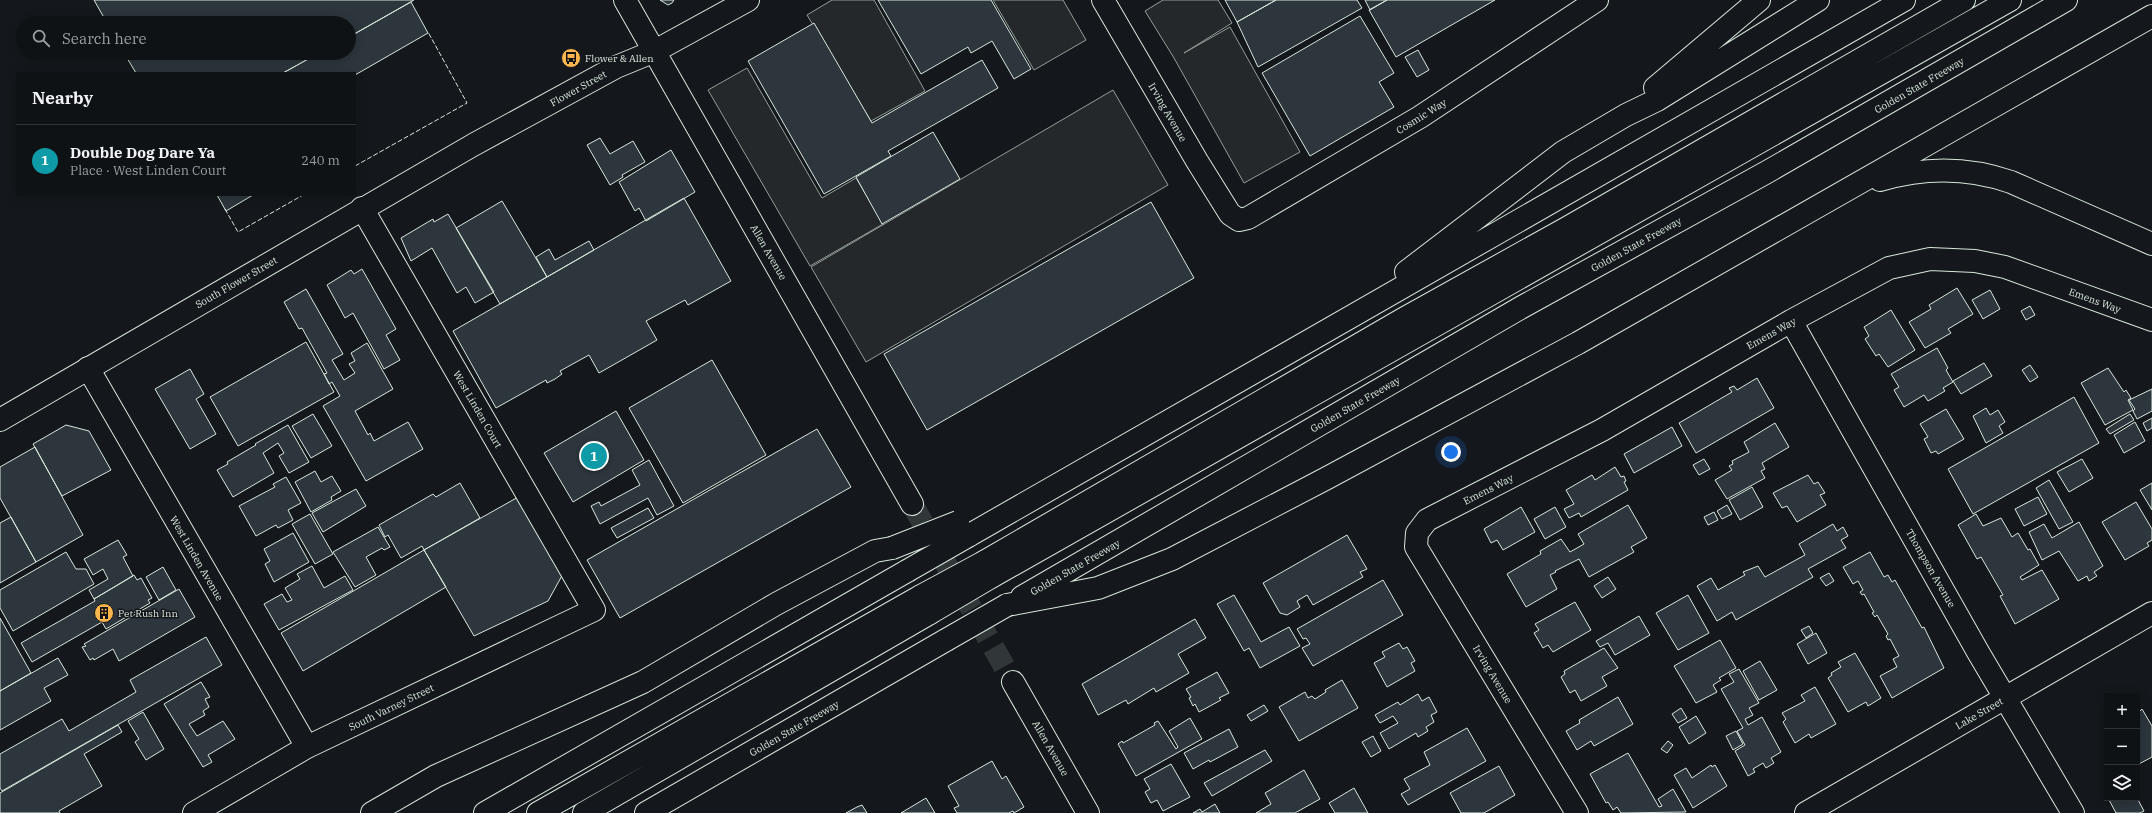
<!DOCTYPE html>
<meta charset="utf-8">
<style>
body{margin:0;font-family:"IBM Plex Serif",serif;background:#1d2022;color:#f1f3f6}
.controls{position:absolute;right:12px;bottom:12px;display:grid;overflow:hidden;border-radius:0px;box-shadow:0 2px 10px #0003}
.controls button{width:36px;height:36px;display:grid;place-items:center;padding:0;border:0;border-bottom:1px solid #2f3234;background:#0f1215;color:#f1f3f6;font:20px sans-serif}
.you{position:absolute;left:1451px;top:452px;width:14px;height:14px;margin:-10px;border:3px solid #fff;border-radius:50%;background:#1a73e8;box-shadow:0 0 0 6px #1a73e833}
.badge{display:grid;place-items:center;width:26px;height:26px;border-radius:50%;background:#0f766e;color:#fff;font-size:13px;font-weight:700}
.pin{position:absolute;translate:-50% -50%;border:2px solid #fff;box-shadow:0 1px 4px #0006}
.list{margin:0;padding:0;list-style:none}
h2{display:flex;justify-content:space-between;align-items:center;height:52px;margin:0;padding:0 16px;font-size:17px}
h2 small{font-size:13px;font-weight:400;color:#9b9ea0}
.list li{display:grid;grid-template-columns:26px 1fr auto;gap:12px;align-items:center;box-sizing:border-box;height:72px;padding:0 16px;border-top:1px solid #2f3234}
.list b{display:block;font-size:15px;white-space:nowrap}
.list p{margin:0;font-size:13px;white-space:nowrap;color:#9b9ea0}
.list em{font-size:13px;font-style:normal;color:#9b9ea0}
.icon{flex:none;width:22px;height:22px;fill:none;stroke:currentColor;stroke-width:2;stroke-linecap:round;stroke-linejoin:round}
.map{position:relative;flex:none;width:2152px;height:813px;overflow:hidden}
.search{position:absolute;background:#0f1215;box-shadow:0 2px 10px #0003;left:16px;top:16px;width:340px;height:44px;display:flex;align-items:center;gap:10px;box-sizing:border-box;padding:0 14px;border-radius:22px;color:#9b9ea0;font-size:15px}
.panel{position:absolute;background:#0f1215;box-shadow:0 2px 10px #0003;left:16px;top:72px;width:340px;height:124px;border-radius:0px}
.map>svg:first-child{display:block}
</style>
<div class="map">
<svg width="2152" height="813" viewBox="0 0 2152 813">
<rect width="100%" height="100%" fill="#14181c"/>
<!-- parking -->
<path fill="#24282b" stroke="#939e99" d="M832 0H874L925 91 871 121 807 15Z
M993 0H1063L1086 40 1034 70Z
M1163 0H1218L1232 23 1184 53 1230 27 1300 152 1244 183 1174 58 1145 11Z
M747 68 822 198 856 178 883 224 810 266 708 90Z
M1113 90 1168 185 866 362 811 267Z"/>
<!-- building -->
<path fill="#2c363c" stroke="#d8e6dc" d="M94 0H414L349 37V23H107Z
M660 0H674L672 3 668 5Z
M878 0H991L1031 69 1014 79 992 41 971 53 968 47 921 74Z
M1225 0H1276L1237 22Z
M1276 0H1357L1362 8 1258 67 1237 22Z
M1365 0H1387L1370 10Z
M1387 0H1495L1396 57 1369 10Z
M411 2 428 33 355 75V73H283L319 53H349V37Z
M1360 16 1394 73 1379 82 1394 107 1310 156 1262 73Z
M814 23 872 123 982 60 998 88 888 151 891 156 824 194 748 61Z
M1418 50 1429 70 1417 77 1405 57Z
M124 53H319L283 73H136Z
M933 132 960 179 882 224 856 177Z
M600 138 610 154 633 141 645 162 622 175 623 177 610 185 587 145Z
M671 150 695 192 646 221 639 208 635 211 619 182Z
M217 195H253L226 211Z
M684 198 731 281 688 305 685 300 646 321 657 340 599 373 589 355 560 371 562 374 555 379 547 383 546 380 496 408 453 331Z
M502 201 547 277 500 304 456 228Z
M1151 202 1194 278 927 430 884 354Z
M448 214 494 292 475 303 466 287 457 293 432 248 411 261 401 238 433 219 434 222Z
M589 241 594 250 547 277 536 257 549 249 555 260Z
M362 269 396 329 386 335 400 360 384 369 353 313 345 318 327 285 351 270 354 274Z
M1957 288 1973 314 1948 329 1951 333 1925 348 1909 322 1931 309 1929 305Z
M306 289 343 354 332 360 344 380 355 373 349 364 355 361 351 353 367 343 393 389 355 411 368 435 370 433 374 441 408 422 423 449 366 481 323 406 340 396 332 382 329 384 324 374 327 373 302 328 299 329 284 302Z
M1990 290 2000 309 1983 319 1972 300Z
M2030 306 2035 315 2026 320 2021 311Z
M1891 310 1915 350 1888 367 1879 354 1876 356 1865 339 1869 336 1864 327Z
M306 342 334 392 238 446 210 397Z
M1937 348 1948 368 1946 370 1953 382 1943 388 1945 391 1928 401 1924 395 1904 407 1894 390 1899 387 1891 374Z
M712 360 766 455 683 503 629 408Z
M1984 363 1992 376 1961 394 1953 381Z
M2030 365 2038 377 2030 382 2022 370Z
M2108 368 2124 392 2126 390 2131 398 2128 400 2133 410 2105 425 2081 383Z
M190 369 204 394 196 399 216 434 190 449 155 389Z
M1757 378 1774 408 1696 453 1679 423 1732 392 1729 388 1734 386 1737 390Z
M2152 389V411L2137 419 2133 411 2135 409 2129 400Z
M2074 397 2099 443 1973 514 1948 469Z
M1986 408 1990 415 1998 410 2005 422 1999 426 2003 433 1986 443 1973 416Z
M1946 409 1964 439 1938 454 1936 451 1931 453 1924 439 1928 437 1920 424Z
M616 411 644 460 573 502 544 453Z
M313 414 332 446 311 458 292 426Z
M2130 414 2134 420 2110 434 2106 429Z
M2152 418V428L2147 431 2143 423Z
M2135 422 2145 441 2124 453 2114 435Z
M1775 423 1789 447 1762 463 1765 469 1761 471 1765 478 1727 499 1715 480 1732 470 1729 466 1733 464 1732 461 1749 452 1744 442Z
M66 425 89 431 111 470 62 496 33 444Z
M288 425 309 462 289 473 279 456 284 453 278 443 263 453 274 473 233 497 217 470 228 464 227 462 256 445 255 444Z
M1672 427 1682 446 1634 473 1624 454Z
M817 429 851 487 620 618 587 560Z
M35 447 83 535 36 562 0 498V467Z
M1704 459 1710 469 1699 475 1693 465Z
M2082 459 2093 478 2069 492 2057 472Z
M649 460 674 506 657 515 648 498 600 524 591 506 599 502 601 506 640 485 632 470Z
M1615 467 1621 477 1624 476 1626 481 1624 482 1628 490 1581 517 1579 513 1569 518 1564 509 1574 504 1566 490 1592 475 1595 480Z
M315 471 321 482 332 476 341 491 331 497 332 500 311 512 295 482Z
M1808 475 1814 484 1818 482 1825 493 1820 495 1826 505 1797 522 1787 506 1782 508 1773 493Z
M286 477 301 503 288 510 293 520 278 528 276 525 256 536 239 506 275 487 273 484Z
M2049 480 2073 522 2059 529 2036 488Z
M460 483 480 518 424 550 422 546 401 558 388 535 385 537 379 525 433 494 436 497Z
M2152 483V510L2140 490Z
M1752 487 1763 507 1740 520 1729 500Z
M356 489 366 506 323 532 312 513Z
M520 496 564 572 548 601 474 636 424 550Z
M2038 497 2047 514 2024 526 2015 509Z
M2136 502 2152 529V540L2147 543 2149 546 2125 560 2102 522Z
M1628 505 1647 538 1631 547 1634 552 1589 577 1579 559 1555 571 1556 572 1550 575 1557 589 1526 607 1507 574 1541 554 1540 551 1561 539 1570 552 1584 544 1578 534Z
M1727 505 1732 514 1722 519 1717 511Z
M1521 507 1535 532 1503 550 1497 540 1491 543 1484 529Z
M1555 507 1566 527 1545 539 1534 519Z
M648 508 654 518 617 538 611 528Z
M1714 512 1718 520 1708 525 1704 517Z
M310 514 333 554 315 564 292 524Z
M1976 514 1983 526 2001 518 2012 537 2018 533 2028 550 2030 549 2039 565 2020 577 2022 580 2042 570 2059 599 2015 624 2000 596 2003 595 1981 557 1977 559 1958 525Z
M11 517 36 562 0 583V523Z
M2079 522 2103 566 2094 572 2097 576 2089 581 2087 576 2078 581 2059 551 2042 560 2029 532 2044 524 2052 538Z
M1833 524 1837 531 1843 527 1848 536 1841 540 1846 548 1808 569 1813 577 1736 620 1732 612 1717 621 1697 586 1711 578 1718 590 1745 575 1743 572 1758 566 1765 577 1805 555 1799 544Z
M378 527 390 547 384 550 382 548 366 557 376 575 355 587 333 552Z
M293 533 309 562 274 582 265 564 270 561 264 549Z
M1347 535 1367 569 1360 572 1363 577 1313 605 1307 595 1297 601 1300 607 1287 615 1280 613 1263 583Z
M118 540 127 555 123 557 133 576 94 599 89 590 108 579 103 569 93 575 84 559Z
M424 550 446 587 303 671 281 633Z
M66 552 76 569H86L94 584 13 631 0 608V590Z
M1870 552 1884 577 1888 575 1892 582 1895 580 1922 628 1924 627 1944 668 1892 698 1880 676 1897 667 1893 659 1899 656 1890 639 1888 640 1886 636 1888 634 1877 615 1875 617 1872 613 1874 612 1864 594 1862 595 1860 592 1863 590 1858 581 1853 584 1843 567Z
M312 566 324 588 345 576 353 590 279 630 264 604 282 594 287 602 292 600 285 588 300 579 297 574Z
M163 567 176 590 159 600 146 577Z
M1829 573 1834 581 1826 586 1820 578Z
M134 575 137 580 141 578 152 598 148 600 150 603 106 629 102 622 32 662 21 643 95 601 94 599Z
M1608 577 1616 589 1602 598 1594 586Z
M1383 580 1403 615 1313 666 1302 648 1310 644 1306 638 1303 639 1297 629Z
M179 589 195 617 119 661 113 649 94 660 93 658 90 660 82 647 86 646 84 644Z
M1234 595 1261 642 1289 627 1300 646 1260 668 1249 648 1244 651 1217 604Z
M1688 595 1709 633 1678 650 1656 613Z
M1575 602 1591 630 1553 652 1548 645 1543 648 1534 633 1539 630 1535 624Z
M1639 616 1650 635 1615 655 1608 643 1600 647 1596 641Z
M0 618 31 673 0 691Z
M1195 619 1206 638 1178 654 1189 673 1156 692 1154 688 1128 704 1126 700 1098 715 1082 684Z
M1809 626 1813 633 1806 638 1801 630Z
M1816 633 1827 653 1808 664 1797 644Z
M206 637 222 665 2 791 0 788V754L62 719 69 731 136 692 130 680Z
M1720 640 1736 668 1719 678 1721 680 1713 685 1717 692 1696 703 1674 666Z
M1399 643 1403 649 1407 647 1415 661 1411 663 1415 671 1387 687 1374 663 1385 657 1382 652Z
M1604 648 1618 668 1602 677 1607 686 1581 701 1575 690 1570 693 1561 677 1565 674 1564 671Z
M1855 653 1881 698 1868 706 1866 702 1848 712 1828 678 1832 675 1831 673 1841 667 1838 662Z
M58 658 68 675 44 688 51 701 0 730V691Z
M1760 661 1777 690 1759 700 1743 671Z
M1739 669 1759 703 1749 708 1753 715 1745 719 1748 725 1762 717 1781 752 1771 758 1774 763 1766 768 1763 763 1753 769 1755 772 1748 776 1735 751 1745 745 1737 731 1743 728 1721 689 1734 682 1729 674Z
M1217 672 1229 693 1219 698 1221 700 1199 712 1195 704 1193 706 1189 698 1191 697 1186 689Z
M1342 680 1358 708 1299 741 1279 707 1305 692 1308 698 1312 696 1315 699 1326 692 1325 690Z
M201 682 210 697 205 699 209 707 203 711 205 715 189 724 197 736 223 721 235 739 208 755 212 762 203 767 164 704Z
M1815 687 1836 724 1811 738 1809 734 1795 743 1783 722 1786 719 1782 713 1805 701 1801 695Z
M1418 694 1422 701 1429 697 1437 712 1431 715 1434 722 1426 727 1428 731 1418 737 1416 733 1389 749 1380 733 1398 723 1393 716 1380 723 1375 715 1398 702 1400 705Z
M1618 697 1633 724 1594 746 1591 741 1577 750 1566 731 1580 723 1579 720Z
M1264 705 1268 711 1251 721 1247 715Z
M2137 706 2140 711 2142 709 2152 726V757L2137 765Z
M1681 708 1687 718 1678 723 1672 714Z
M143 712 164 749 146 760 135 742 139 739 128 721Z
M1696 716 1706 733 1689 744 1679 727Z
M1190 718 1202 739 1136 776 1118 744 1122 741 1123 743 1155 725 1154 723 1158 721 1176 749 1178 747 1169 731Z
M118 725 122 732 84 754 102 786 59 811 60 813H0V793Z
M1467 728 1486 761 1408 805 1401 794 1410 789 1404 779 1430 765 1424 752Z
M1229 729 1238 747 1210 762 1209 760 1193 769 1184 753Z
M1736 731 1743 744 1733 750 1726 736Z
M1373 736 1381 751 1371 757 1362 742Z
M1668 741 1673 745 1667 753 1661 749Z
M1265 750 1272 761 1212 796 1204 783Z
M1628 753 1659 807 1662 806 1658 799 1673 789 1686 812 1621 813 1617 807 1613 810 1608 802 1606 803 1590 774Z
M992 761 1002 779 1006 776 1024 807 1014 813 1013 811 1009 813H957L954 808 959 806 948 786Z
M1171 764 1190 797 1163 811 1157 800 1151 803 1145 792 1150 789 1144 779Z
M1711 765 1712 767 1715 765 1727 786 1693 808 1674 775 1686 768 1692 778Z
M1499 766 1515 795 1484 813H1461L1450 793Z
M1304 770 1320 799 1295 813H1256L1271 804 1265 793Z
M1354 788 1368 813H1335L1329 803Z
M926 798 935 813H901Z
M2108 798H2137L2144 811 2140 813H2116Z
M1215 804 1220 813H1193L1200 809 1202 812Z
M862 805 867 813H846L857 807Z"/>
<g fill="none" stroke-linecap="round" stroke-linejoin="round">
<!-- minor-tunnel -->
<path stroke="#313739" stroke-width="22" stroke-dasharray="22 11" stroke-linecap="butt" d="M912 504 1013 682"/>
<defs>
<path id="minor" d="M625 0 912 504
M1103 0 1197 161 1230 214 1239 220 1248 218 1420 117 1597 0
M1791 321 1978 652 2073 813
M88 368 307 747
M1013 682 1088 813
M194 813 307 747 594 610 362 208
M1577 813 1416 547 1417 533 1427 520 1602 430 1791 321 1889 268 1930 259 1975 261 2005 267 2152 320
M1806 813 2152 613"/>
<path id="tertiary" d="M0 420 473 145 616 67 655 51 748 0"/>
<path id="motorway" d="M1655 88 1759 0
M1880 180C1924 167 1968 167 2011 182L2152 244
M1406 272 1563 152 1626 115 1657 100 1818 0
M968 536 1904 0
M984 562 1405 318 1565 229 1964 0
M991 577 2010 0
M1022 597 1522 307 1767 172 2066 0
M1007 605 1098 588 1172 559 1327 478 1578 343 2152 16
M372 813 436 776 643 682 776 604 875 551 892 548
M485 813 907 571
M538 813 921 596
M584 813 930 613
M646 813 946 640"/>
</defs>
<!-- minor casing -->
<use href="#minor" stroke="#d8e6dc" stroke-width="24"/>
<!-- tertiary casing -->
<use href="#tertiary" stroke="#d8e6dc" stroke-width="24"/>
<!-- motorway casing -->
<use href="#motorway" stroke="#d8e6dc" stroke-width="24"/>
<!-- minor -->
<use href="#minor" stroke="#14181c" stroke-width="22"/>
<!-- tertiary -->
<use href="#tertiary" stroke="#14181c" stroke-width="22"/>
<!-- motorway -->
<use href="#motorway" stroke="#14181c" stroke-width="22"/>
<defs>
<path id="motorway-bridge" d="M892 548 958 522
M907 571 968 536
M921 596 984 562
M930 613 991 577
M946 640 1007 605"/>
</defs>
<!-- motorway-bridge casing -->
<use href="#motorway-bridge" stroke="#d8e6dc" stroke-width="24" stroke-linecap="butt"/>
<!-- motorway-bridge -->
<use href="#motorway-bridge" stroke="#14181c" stroke-width="22"/>
<!-- fence -->
<path stroke="#d8e6dc" stroke-width="1" stroke-dasharray="5 2" stroke-linecap="butt" d="M355 166 467 103 428 32
M225 209 238 232 303 195"/>
</g>
<!-- icons -->
<defs>
<symbol id="bus-disc" viewBox="-11 -11 22 22"><circle r="9.5" fill="#ffb74d" stroke="#14181c"/><path d="M-5-6H5V4H4V6H2V4H-2V6H-4V4H-5ZM-3.5-4V0h7V-4ZM-3.5 1.2v1.5H-2V1.2ZM2 1.2v1.5H3.5V1.2Z" fill="#111"/></symbol>
<symbol id="building-disc" viewBox="-11 -11 22 22"><circle r="9.5" fill="#ffb74d" stroke="#14181c"/><path d="M-4-6H4V6H1V3H-1V6H-4ZM-2.5-4.3h1.7v1.8h-1.7ZM.8-4.3h1.7v1.8H.8ZM-2.5-1h1.7V.8h-1.7ZM.8-1h1.7V.8H.8Z" fill="#111"/></symbol>
</defs>
<g fill-rule="evenodd">
<use href="#bus-disc" x="560" y="47" width="22" height="22"/>
<use href="#building-disc" x="93" y="602" width="22" height="22"/>
</g>
<g text-anchor="middle" stroke-width="3" stroke-linejoin="round" paint-order="stroke">
<!-- poi labels -->
<g font-size="10" fill="#d8e6dc" stroke="#14181c" text-anchor="start">
<text x="585" y="62">Flower &amp; Allen</text>
<text x="118" y="617">Pet Rush Inn</text>
</g>
<!-- street labels -->
<g font-size="10" fill="#d8e6dc" stroke="#14181c">
<text transform="translate(1919 85) rotate(-30)" y="4">Golden State Freeway</text>
<text transform="translate(578 88) rotate(-29)" y="4">Flower Street</text>
<text transform="translate(1168 112) rotate(60)" y="4">Irving Avenue</text>
<text transform="translate(1421 116) rotate(-32)" y="4">Cosmic Way</text>
<text transform="translate(1636 244) rotate(-29)" y="4">Golden State Freeway</text>
<text transform="translate(769 252) rotate(60)" y="4">Allen Avenue</text>
<text transform="translate(236 282) rotate(-30)" y="4">South Flower Street</text>
<text transform="translate(2095 300) rotate(20)" y="4">Emens Way</text>
<text transform="translate(1771 333) rotate(-29)" y="4">Emens Way</text>
<text transform="translate(1355 404) rotate(-30)" y="4">Golden State Freeway</text>
<text transform="translate(478 409) rotate(60)" y="4">West Linden Court</text>
<text transform="translate(1488 489) rotate(-27)" y="4">Emens Way</text>
<text transform="translate(197 558) rotate(60)" y="4">West Linden Avenue</text>
<text transform="translate(1075 567) rotate(-30)" y="4">Golden State Freeway</text>
<text transform="translate(1931 568) rotate(60)" y="4">Thompson Avenue</text>
<text transform="translate(1493 674) rotate(59)" y="4">Irving Avenue</text>
<text transform="translate(391 707) rotate(-26)" y="4">South Varney Street</text>
<text transform="translate(1979 713) rotate(-30)" y="4">Lake Street</text>
<text transform="translate(794 728) rotate(-30)" y="4">Golden State Freeway</text>
<text transform="translate(1051 748) rotate(60)" y="4">Allen Avenue</text>
</g>
</g>
</svg>
<div class="controls">
<button>+</button>
<button>−</button>
<button><svg class="icon" aria-label="layers" viewBox="0 0 24 24"><path d="M12 4l9 5-9 5-9-5zM3 14l9 5 9-5"/></svg></button>
</div>
<div class="you"></div>
<div class="pin badge" style="left:594px;top:456px;background:#0f9aa8">1</div>
<div class="search"><svg class="icon" aria-label="search" viewBox="0 0 24 24"><circle cx="10" cy="10" r="6"/><path d="M15 15l6 6"/></svg>Search here</div>
<section class="panel">
<h2>Nearby<small></small></h2>
<ul class="list">
<li><span class="badge" style="background:#0f9aa8">1</span><div><b>Double Dog Dare Ya</b><p>Place · West Linden Court</p></div><em>240 m</em></li>
</ul>
</section>
</div>
